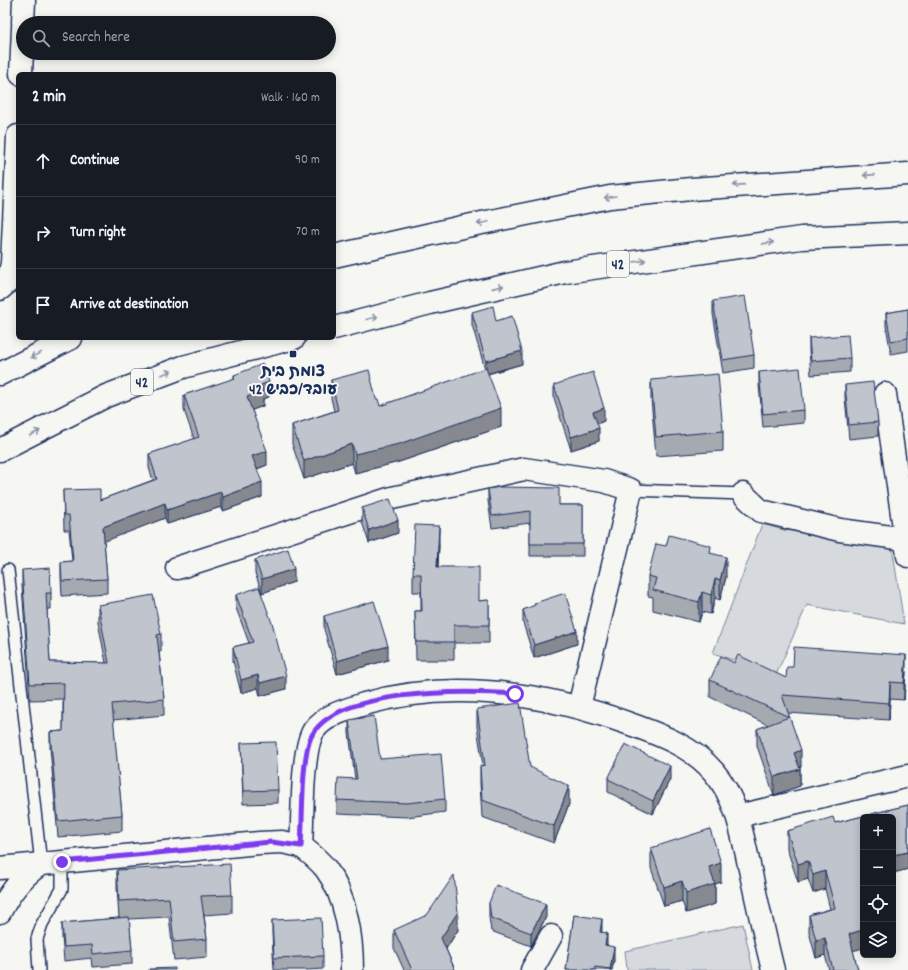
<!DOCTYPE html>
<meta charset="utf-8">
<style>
body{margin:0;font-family:Dekko,"Playpen Sans Hebrew",sans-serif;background:#242831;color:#f1f3f6}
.controls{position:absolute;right:12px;bottom:12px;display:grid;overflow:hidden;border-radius:6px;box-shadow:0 2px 10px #0003}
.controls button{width:36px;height:36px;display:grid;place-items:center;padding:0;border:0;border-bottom:1px solid #363941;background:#171b24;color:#f1f3f6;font:20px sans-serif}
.stop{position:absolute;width:12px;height:12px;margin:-9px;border:3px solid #7c3aed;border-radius:50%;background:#fff}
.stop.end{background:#7c3aed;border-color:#fff;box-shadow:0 1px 4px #0008}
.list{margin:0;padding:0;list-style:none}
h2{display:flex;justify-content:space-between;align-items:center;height:52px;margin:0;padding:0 16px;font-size:17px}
h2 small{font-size:13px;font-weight:400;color:#9ea1a6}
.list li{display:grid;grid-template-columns:26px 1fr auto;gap:12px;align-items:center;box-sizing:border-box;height:72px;padding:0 16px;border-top:1px solid #363941}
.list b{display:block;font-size:15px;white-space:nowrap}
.list em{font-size:13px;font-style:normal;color:#9ea1a6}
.icon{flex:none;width:22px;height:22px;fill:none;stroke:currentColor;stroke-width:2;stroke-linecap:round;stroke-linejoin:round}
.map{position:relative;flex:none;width:908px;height:970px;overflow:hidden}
.search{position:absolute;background:#171b24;box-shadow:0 2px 10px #0003;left:16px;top:16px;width:320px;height:44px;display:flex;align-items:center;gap:10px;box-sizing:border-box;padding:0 14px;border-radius:22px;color:#9ea1a6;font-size:15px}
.panel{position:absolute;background:#171b24;box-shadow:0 2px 10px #0003;left:16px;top:72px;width:320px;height:268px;border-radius:6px}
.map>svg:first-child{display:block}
</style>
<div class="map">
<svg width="908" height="970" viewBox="0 0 908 970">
<rect width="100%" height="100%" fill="#f6f6f2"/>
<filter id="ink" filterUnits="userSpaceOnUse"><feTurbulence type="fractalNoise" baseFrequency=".025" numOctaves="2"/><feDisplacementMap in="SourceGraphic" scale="8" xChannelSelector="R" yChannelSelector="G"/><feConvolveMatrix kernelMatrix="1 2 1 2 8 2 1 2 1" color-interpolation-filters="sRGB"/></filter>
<g filter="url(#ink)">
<!-- green -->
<path fill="#d6d9dd" stroke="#78849e" d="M762 524 784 530 892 546 904 624 807 605 776 675 713 653Z
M743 924 753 970H627L625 951Z"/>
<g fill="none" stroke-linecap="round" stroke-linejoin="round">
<defs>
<path id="lane" d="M631 490 743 494
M8 570 41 864
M39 970 37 939 42 924 62 889V862"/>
<path id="street" d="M23 23 24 0
M21 74 23 27
M0 289 8 282 12 263 18 136
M885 394 908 556
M743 494 761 511 840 530 905 539
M177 568 392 498 524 469 604 481 631 490 579 707
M738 816 908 776
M352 970C352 937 346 896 326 869 319 860 310 853 301 846 303 820 301 750 314 730 325 715 346 710 364 704 452 679 545 693 630 724 661 735 693 747 714 772 738 800 743 839 751 874 758 906 765 938 773 970
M532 970 551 936"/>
<path id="secondary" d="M0 868 259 843 282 842 301 846
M0 912C10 892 22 876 41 864"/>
<path id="highway" d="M334 256 462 227 610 197 691 189 908 174
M334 328 430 303 565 272 801 238 908 233
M0 374 71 338
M0 450 106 396 183 367 294 338"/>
</defs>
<!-- lane casing -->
<use href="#lane" stroke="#1b2f5e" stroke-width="14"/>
<!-- street casing -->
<use href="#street" stroke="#1b2f5e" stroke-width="25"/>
<!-- secondary casing -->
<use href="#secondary" stroke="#1b2f5e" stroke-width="25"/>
<!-- highway casing -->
<use href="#highway" stroke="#1b2f5e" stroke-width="25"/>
<!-- lane -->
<use href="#lane" stroke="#f6f6f2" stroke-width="11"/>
<!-- street -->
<use href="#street" stroke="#f6f6f2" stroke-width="22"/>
<!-- secondary -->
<use href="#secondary" stroke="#f6f6f2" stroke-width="22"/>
<!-- highway -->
<use href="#highway" stroke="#f6f6f2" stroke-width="22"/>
</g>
<!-- wall -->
<path fill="#a5a9b0" stroke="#1b2f5e" d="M713 301 754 355V368L723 373 713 314Z
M908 309V351L891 354 886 326V313Z
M472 312 496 321 522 364 488 374 501 427 399 462 355 473 352 463 304 479 292 444V425L334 411 331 398V380L380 406 485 369 472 325Z
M809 338 850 358V372L811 375 809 351Z
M759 372 804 410V423L763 427 759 385Z
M234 375 269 397 263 399V406L252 410 267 465 257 469 262 497 223 511 221 507 167 524 165 518 104 541 107 579V593L62 596 61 577V562L72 561 69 530H64L63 490 100 500 153 480 149 468V454L194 439 184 410V395L234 379Z
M651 380 723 431V451L656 456 651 399Z
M554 385 604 421 597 424 599 441 571 450 554 398Z
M845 385 878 422V436L849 439 845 398Z
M488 489 559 505H583V556H530V523L492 528 488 501Z
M362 508 398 533 369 543 362 522Z
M439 544 438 567 479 601 489 600V643H454V660H416L415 611H421V592H413V574Z
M666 546 711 553 726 577 720 600 715 598 711 614 702 612 699 622 653 610V597L648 596V576Z
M255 560 294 582 262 593 255 573Z
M22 570 51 593V609H47L50 662 106 663 98 622V605L161 634V651H159L164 699V715L113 720 122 815V831L58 837 50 748V732L63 731V699L30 700 22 586Z
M236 595 286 689 260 696 258 688 241 693 233 661V647L249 643 236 608Z
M535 603 577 644 534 658 523 623V610L535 606Z
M324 616 388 660 337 674 324 629Z
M734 663 786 678 906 672 904 700 890 699 889 720 788 713 801 767 800 768V786L774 795 757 746V729L768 725 710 697V680Z
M477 709 530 767 569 804 554 843 482 817 480 784V766H483L477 727Z
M349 720 380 759 445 799V812L407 817 337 814V800L355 779 349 733Z
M241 743 278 790V803L243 804Z
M608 779H670L653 814 608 792Z
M908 805V869L893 873V817H863L853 951 858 970H829L825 955 816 958 809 932V915L830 909 825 889 813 893 808 879 798 882 787 849V831L835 823Z
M651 848 721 882 715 884V904L686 913 682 901 664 906 651 868Z
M117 870 232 895V913L204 915 207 939V957L174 960 169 917 129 919 132 950V964L93 967 92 958 64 961 62 937V923L119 918 117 888Z
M489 903 546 917 531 946 491 931 489 917Z
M574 915 602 933 614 960 612 970H566Z
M272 920 323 956V969L308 970H274L272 934Z
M394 930H458L446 949 455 970H404L394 948Z"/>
<!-- shaded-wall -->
<path fill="#868990" stroke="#1b2f5e" d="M522 351V364L486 374V361Z
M269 382V397L263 399V406L247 412V397L261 385Z
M501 408V427L399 462 355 473V454Z
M604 408V421L593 425V412Z
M599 428V441L571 450V437Z
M352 444V463L304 479V461Z
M267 451V465L252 471V456Z
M262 482V497L223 511V497Z
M221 492V507L167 524V510Z
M165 503V518L103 542V527Z
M398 520V533L369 543V530Z
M439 526V544L437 585V567Z
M726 557V577L720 600V580Z
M294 569V582L262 593V579Z
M715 579V598L711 614V595Z
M702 592V612L699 622V602Z
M577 631V644L534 658V645Z
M388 646V660L337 674V661Z
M906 655V672L904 700V683Z
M258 675V688L241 693V680Z
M286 676V689L260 696V683Z
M890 682V699L889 720V703Z
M801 750V767L794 770V753Z
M670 766V779L653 814V801Z
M800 769V786L774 795V777Z
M569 786V804L554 843V826Z
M908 852V869L893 873V855Z
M808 861V879L798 882V864Z
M721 863V882L715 884V904L686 913V893L709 867Z
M825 871V889L813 893V875Z
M682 881V901L664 906V887Z
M546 904V917L531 946V933Z
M458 912V930L441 956V938Z
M602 919V933L600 932Z
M863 930V948L849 952V934Z
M607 933V947L605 945Z
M825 938V955L816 958V940Z
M614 947V960L612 970H610Z"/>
<!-- building -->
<path fill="#c0c4cd" stroke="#1b2f5e" d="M745 296 754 355 723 360 713 301Z
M493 306 496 321 512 316 522 351 486 361 472 312Z
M908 309V338L891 341 886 313Z
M848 335 850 358 811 361 809 338Z
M263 364 269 382 261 385 263 391 247 397 267 451 252 456 262 482 223 497 221 492 167 510 165 503 103 527 107 579 62 581 61 562 73 561 69 515H64L63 490 100 489V500L157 479 149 454 199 437 184 395 235 378 234 375Z
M486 368 501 408 399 444 355 454 352 444 304 461 292 425 338 410 331 380 369 370 376 399H378L380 406Z
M800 368 804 410 763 414 759 372Z
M593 372 604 408 593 412 599 428 571 437 554 385Z
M718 374 723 431 656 437 651 380Z
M873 382 878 422 849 425 845 385Z
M500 487 559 488V505H583V544H530V511L492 516 488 489Z
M390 499 398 520 369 530 362 508Z
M415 525 439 526 437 567H479V601L489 600V625H454V642H416L415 611H422L421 574H413Z
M669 535 711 546 710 553 726 557 720 580 715 579 711 595 702 592 699 602 653 590 656 578 648 576 656 544 666 546Z
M288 549 294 569 262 579 255 560Z
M50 568 51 593H46L50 662 109 663 98 605 153 595 161 634 157 635 164 699 112 704 122 815 58 821 50 732 63 731 64 683 30 684 22 570Z
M259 587 273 626 286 676 260 683 258 675 241 680 233 647 253 642 236 595Z
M565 593 577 631 534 645 523 610 535 605V603Z
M374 601 388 646 337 661 324 616Z
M794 647 906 655 904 683 890 682 889 703 782 695 801 750 794 753 800 769 774 777 757 729 789 717 710 680 721 656 734 663 738 655 786 678 787 667H793Z
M520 703 530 767 569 786 554 826 482 800 480 766 485 765 477 709Z
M374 716 380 759 441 754 445 799 407 803 337 800 338 778 357 779 349 720Z
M276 742 278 790 243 791 241 743Z
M625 744 670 766 653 801 608 779Z
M908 805V852L893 855V817H863V930L849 934 858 970H833L825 938 816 940 809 915 835 908 825 871 813 875 808 861 798 864 787 831 833 817 835 823Z
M710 829 721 863 709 867 715 884 686 893 682 881 664 887 651 848Z
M230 864 232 895 201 896 207 939 174 942 169 898 119 901 117 870Z
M454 875 458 912 441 938 455 970H412L394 930 427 915Z
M496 885 546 904 531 933 491 918 489 903Z
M574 915 602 919 600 932 607 933 605 945 614 947 610 969 595 967 594 970H566Z
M129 917 132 950 93 954 92 945 64 947 62 923Z
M321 918 323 956 274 958 272 920Z
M175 968V970H149V969Z"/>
<!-- one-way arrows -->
<defs><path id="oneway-shaft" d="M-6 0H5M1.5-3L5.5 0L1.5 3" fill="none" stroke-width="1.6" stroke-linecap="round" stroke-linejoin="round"/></defs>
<g stroke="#8892a8">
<use href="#oneway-shaft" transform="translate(869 175) rotate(176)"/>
<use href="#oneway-shaft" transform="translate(739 185) rotate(176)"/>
<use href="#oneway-shaft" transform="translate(610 197) rotate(171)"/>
<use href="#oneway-shaft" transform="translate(483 223) rotate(168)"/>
<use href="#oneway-shaft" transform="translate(768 243) rotate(-8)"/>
<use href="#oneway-shaft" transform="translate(640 261) rotate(-8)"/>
<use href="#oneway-shaft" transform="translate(498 287) rotate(-13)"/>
<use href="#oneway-shaft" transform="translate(372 318) rotate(-15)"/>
<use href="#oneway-shaft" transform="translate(36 355) rotate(154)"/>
<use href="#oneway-shaft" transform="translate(166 373) rotate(-21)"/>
<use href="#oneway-shaft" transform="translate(35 433) rotate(-27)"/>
</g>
</g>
<g fill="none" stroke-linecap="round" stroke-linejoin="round" filter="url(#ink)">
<!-- route -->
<path stroke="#7c3aed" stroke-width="5" d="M62 862 271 842 301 846C303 819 301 759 311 737 334 688 468 690 515 694"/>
</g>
<!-- markers -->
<rect fill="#1b2f5e" stroke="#f6f6f2" stroke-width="1.5" x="289" y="350" width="8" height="8" rx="2"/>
<g text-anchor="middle" stroke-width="4" stroke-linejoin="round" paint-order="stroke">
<!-- shield labels -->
<g fill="#f6f6f2" stroke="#5d6b8a" stroke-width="1">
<rect x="607" y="251" width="22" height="26" rx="3"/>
<rect x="131" y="369" width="22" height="26" rx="3"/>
</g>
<g font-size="15" font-weight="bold" fill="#1b2f5e">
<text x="618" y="269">42</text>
<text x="142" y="387">42</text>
</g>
<!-- poi labels -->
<g font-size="16" font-weight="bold" fill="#1b2f5e" stroke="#f6f6f2">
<text x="293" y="376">צומת בית<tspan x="293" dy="18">עובד/כביש 42</tspan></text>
</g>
</g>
</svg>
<div class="controls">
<button>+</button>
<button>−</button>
<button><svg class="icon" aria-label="locate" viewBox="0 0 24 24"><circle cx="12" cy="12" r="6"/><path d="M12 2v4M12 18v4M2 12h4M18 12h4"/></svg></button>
<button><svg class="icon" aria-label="layers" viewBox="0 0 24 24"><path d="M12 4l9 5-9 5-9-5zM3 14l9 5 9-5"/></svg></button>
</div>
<div class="stop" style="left:515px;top:694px"></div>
<div class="stop end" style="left:62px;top:862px"></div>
<div class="search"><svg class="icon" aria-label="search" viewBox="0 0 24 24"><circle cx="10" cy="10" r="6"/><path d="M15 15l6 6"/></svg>Search here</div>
<section class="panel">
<h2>2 min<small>Walk · 160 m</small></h2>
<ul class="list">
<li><svg class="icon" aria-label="ahead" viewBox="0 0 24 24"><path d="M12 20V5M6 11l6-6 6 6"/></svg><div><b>Continue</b></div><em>90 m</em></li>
<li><svg class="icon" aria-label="right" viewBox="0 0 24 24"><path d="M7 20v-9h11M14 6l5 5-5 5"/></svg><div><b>Turn right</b></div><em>70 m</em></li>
<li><svg class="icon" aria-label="arrive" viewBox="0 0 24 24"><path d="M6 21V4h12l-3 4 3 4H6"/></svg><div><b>Arrive at destination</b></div></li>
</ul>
</section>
</div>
